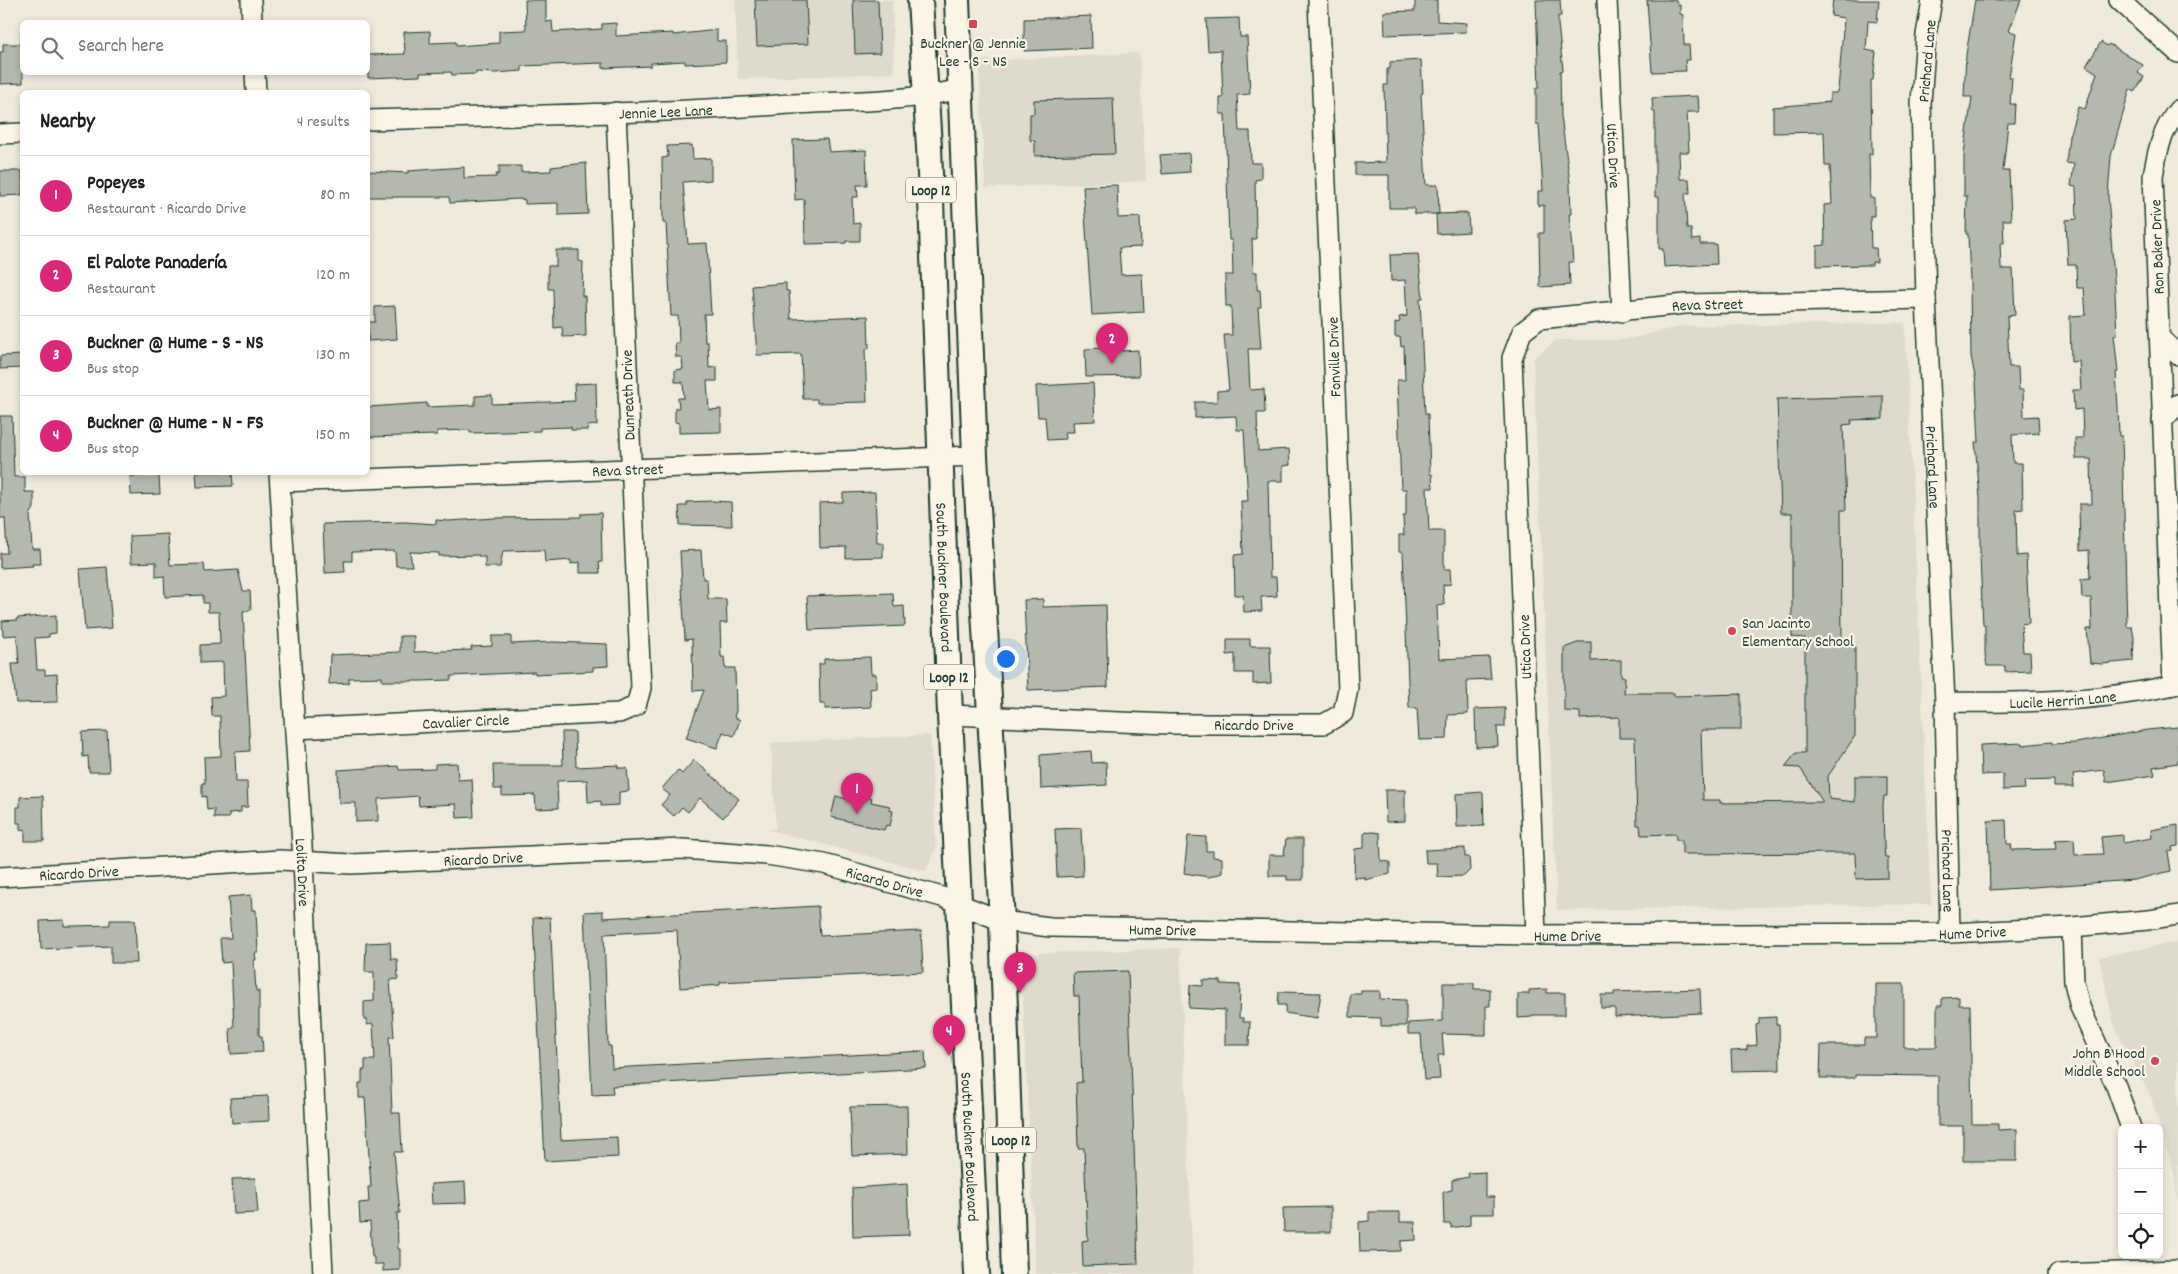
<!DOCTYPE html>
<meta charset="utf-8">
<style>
body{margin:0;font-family:Dekko,sans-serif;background:#f2f2f2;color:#202124}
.controls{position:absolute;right:15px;bottom:15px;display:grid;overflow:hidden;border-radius:8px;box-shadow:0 2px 8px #0003}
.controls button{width:45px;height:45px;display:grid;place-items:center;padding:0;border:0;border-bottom:1px solid #e0e0e0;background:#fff;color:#202124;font:25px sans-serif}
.you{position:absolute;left:1005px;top:658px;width:18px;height:18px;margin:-12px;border:4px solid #fff;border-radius:50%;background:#1a73e8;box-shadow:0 0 0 8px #1a73e833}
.badge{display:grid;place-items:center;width:32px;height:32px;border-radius:50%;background:#db2777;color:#fff;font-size:16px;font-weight:700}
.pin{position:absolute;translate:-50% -41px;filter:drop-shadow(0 1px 2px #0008)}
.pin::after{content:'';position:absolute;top:26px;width:18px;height:15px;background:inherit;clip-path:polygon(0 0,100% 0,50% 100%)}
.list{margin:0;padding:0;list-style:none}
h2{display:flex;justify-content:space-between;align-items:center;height:65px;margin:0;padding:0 20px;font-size:21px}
h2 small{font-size:16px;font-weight:400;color:#757577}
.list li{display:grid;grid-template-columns:32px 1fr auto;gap:15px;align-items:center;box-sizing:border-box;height:80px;padding:0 20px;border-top:1px solid #e0e0e0}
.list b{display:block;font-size:19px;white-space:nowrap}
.list p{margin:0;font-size:16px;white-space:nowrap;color:#757577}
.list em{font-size:16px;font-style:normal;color:#757577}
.icon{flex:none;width:28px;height:28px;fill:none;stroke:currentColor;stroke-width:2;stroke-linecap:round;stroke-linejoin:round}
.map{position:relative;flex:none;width:2178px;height:1274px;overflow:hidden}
.search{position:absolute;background:#fff;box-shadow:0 2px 8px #0003;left:20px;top:20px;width:350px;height:55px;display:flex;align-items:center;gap:12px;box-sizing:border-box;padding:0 18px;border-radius:8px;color:#757577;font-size:19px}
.panel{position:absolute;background:#fff;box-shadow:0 2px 8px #0003;left:20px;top:90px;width:350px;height:385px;border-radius:8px}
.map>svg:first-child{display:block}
</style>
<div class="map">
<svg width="2178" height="1274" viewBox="0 0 2178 1274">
<rect width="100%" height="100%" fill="#efeada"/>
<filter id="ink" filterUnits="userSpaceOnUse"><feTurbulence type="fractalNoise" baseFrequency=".02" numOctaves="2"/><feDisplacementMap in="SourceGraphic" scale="10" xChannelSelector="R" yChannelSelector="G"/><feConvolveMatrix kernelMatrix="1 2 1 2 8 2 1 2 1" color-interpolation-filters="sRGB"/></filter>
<g filter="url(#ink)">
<!-- built -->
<path fill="#dedbcc" d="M735 0H892L894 73 738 79Z
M1139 53 1146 181 985 188 979 61Z
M1905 323 1931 904 1557 910 1533 359 1556 340H1623L1683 326Z
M930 735 936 849 926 871 765 829H776L771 743Z
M2178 942V1203L2174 1173 2151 1097 2114 1025 2099 957Z
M1180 948 1193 1274H1036L1021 954Z"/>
<!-- building -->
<path fill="#b5b9ad" stroke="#1f3d34" d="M525 0H546V22L552 21 553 32 602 29V24L616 23V36L673 33V35L717 30V41H726V62L685 64V61L651 63V66L603 68V63L522 66V71L495 73 476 72V74L452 75 451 72 420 73V76L368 78V55L405 54 404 32 430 31V43L456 42V46L499 43V31L526 30Z
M755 0H806L808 44 757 46Z
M853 0H878L880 53 855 54Z
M1415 0H1437V21L1467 23 1466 32 1385 35 1384 12 1415 11Z
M1536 0H1560L1561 16H1558V24L1563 70 1560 71 1561 116 1570 183 1571 214H1569L1573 262H1569L1570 285 1540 287 1539 233H1544V205L1538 206V191H1543L1539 124H1536V88H1539Z
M1647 0H1676L1677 5H1680V14L1683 15 1684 45H1689L1690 60H1685L1686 71 1652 72Z
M1833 0H1879L1877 22 1868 21 1866 50 1876 52 1873 80H1871L1872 154H1869L1870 198H1874V216H1870L1871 248H1876L1877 262H1872V265L1817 266V246L1825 245 1824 205 1832 204 1830 166H1825L1824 132 1773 133V107L1830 102V93H1836L1838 90 1844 18 1831 16Z
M1975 0H2021L2009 31 2016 33 2009 77H2012L2010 104H2015L2014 123H2008L2003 171H2009L2011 220H2003L2004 243H2000L2001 269H2013L2015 315 2007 316 2009 367H2018L2019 390H2023L2024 417 2038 416 2039 433 2012 435 2013 463H2022L2023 509 2016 510 2017 556 2026 555 2029 623 2021 624 2023 652H2030L2031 671 2005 672V666H1987L1985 654V625H1983L1980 557V498L1975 442H1979L1976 382 1971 356 1970 281 1968 234H1966L1967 196H1964V154L1972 97H1964L1966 55Z
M1091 16 1092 48 1024 51V19Z
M1239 18 1240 37H1247L1250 94 1237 95 1239 131H1250L1251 163H1261V179L1255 180 1256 239H1252L1253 272H1257V290H1260L1261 307H1258L1261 349H1248L1250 390 1264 389 1265 413H1257L1258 451 1289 449 1290 465 1283 466V481H1268L1270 577H1276L1277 596 1261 597 1262 611 1244 612 1243 595H1235L1234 555 1243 554 1241 501H1248L1244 430H1237L1236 416 1195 418V402H1217V391L1229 390 1224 335H1232L1231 306H1226L1225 275H1233L1232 240H1229L1225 114H1220V98H1223L1221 50 1208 51 1206 19Z
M2101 42 2107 46 2109 44 2143 65 2138 73 2144 77 2135 92 2130 89 2111 156 2108 195 2115 293 2117 335H2114L2118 372H2116L2118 408 2119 436H2122L2127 627H2132L2134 638 2133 661 2102 664 2090 663 2087 629H2092L2091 598H2082L2081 579 2090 578 2089 550 2080 551 2079 504H2092L2091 459H2076L2075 438H2083L2082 409 2074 410 2073 390H2081L2079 361 2071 362 2070 316 2086 315 2084 288H2077L2076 265H2068L2066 220 2077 219 2076 187 2071 186 2074 164 2066 163 2069 136 2078 107 2085 109 2097 73 2086 66Z
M3 44H22L23 83 0 84V52H3Z
M1421 60 1423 93 1421 94 1426 185H1438L1439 214H1414V208H1389V175H1355V163L1386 162 1384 85H1387V69H1390V62Z
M1698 96 1699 112H1687L1689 152H1679L1680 179H1689L1690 193H1685L1687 229H1691L1692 240 1700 239V244H1716L1717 264 1664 267 1663 249H1659V197H1655V112H1653L1652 98Z
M1113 98 1115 154 1035 156V141L1030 140V114H1034V100Z
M827 139 829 152 866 150 867 185H857L858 197H852L853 224 860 223V241H846V243L805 244 804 199 795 200 793 140Z
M692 145 693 159 711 158V180L683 182 688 244 707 243 711 314H704L705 342H708L709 368 717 367V381H707L709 410 721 409V432L679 433V423L675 422V408H679L678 398H684L683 382H675V370L683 369 682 357H676L675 343H679L678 316H671L666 223H663L662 158 668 157 667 146Z
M1189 153 1190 172 1162 174 1160 155Z
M586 163 588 214 558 215V203L525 204V200L519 199 450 203 449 197H368V171L408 173V171L464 167V178L496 177V174H499V166H521V172L551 171V167Z
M0 171H22V195L0 196Z
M1117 185 1118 218 1140 217 1141 247 1119 248 1121 275 1142 274 1144 312 1092 315 1083 186Z
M1468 213 1469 232 1437 234 1436 214Z
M556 250H579V261L583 262 582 296H585L586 336 563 337 562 327 554 328 553 289H548V266H556Z
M1418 254 1423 298H1420L1425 414H1428L1430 474H1432L1433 488H1427L1429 531H1444V569H1450L1451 584 1443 585 1444 605 1437 606 1439 659 1489 657 1491 679 1467 680 1468 714 1448 715 1447 739 1419 740 1417 708H1409L1403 552H1399V535H1404L1403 516H1406V489H1401L1397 380H1405L1404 346 1401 347 1400 337H1395V323L1400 322 1399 317 1407 316 1405 280 1391 281 1390 255Z
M786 283V291H789L791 319 868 316 869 348 865 351 867 402 817 403V399H803L801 354 757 355 752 286Z
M395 306 397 339 368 341V322H375V307Z
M1121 347 1122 351 1138 350 1139 376 1086 377 1085 349Z
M22 355V368L0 369V356Z
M596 383 597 425 587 426 588 430H571V427L540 428V431L470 433V430L437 431V435L368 437V407L427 403V407L475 405V396L492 395V404L575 401 574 384Z
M1093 383 1095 421 1073 422 1074 432H1065L1066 439 1047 440 1045 417H1038L1036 386Z
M1883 396V419L1851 420 1852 424 1843 425 1846 510H1841L1842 645H1855V736L1828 776 1829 799 1855 802V776H1887V796H1884L1883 805 1884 847 1885 858H1888V878L1856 879 1855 853 1682 854V840H1676V834L1641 835 1640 825H1637L1635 738H1619V717L1580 719V712L1564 711V648L1580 642H1591V661L1621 660V676L1625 677 1624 693H1674V696L1741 694V730H1701L1703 800H1720V803L1823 802 1800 768 1785 767 1796 753H1805V638L1792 637V513H1781L1777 399Z
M0 416H12L14 477H25V492H34V508L30 515 32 549H40L41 564H32L33 566 0 568V553H7L5 518H0Z
M196 472H232L233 486 197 487Z
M159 475 160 494 131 495 130 476Z
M875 492 877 543H883V557L846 558V547L820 548 819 503 843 502V493Z
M712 501 731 502 732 526 680 525 679 506H687V502Z
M601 513 602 562H599L600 573H580V562L571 564V560L545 562 544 550 503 551 500 567H485V557H479V555L439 556V553L410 552 412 566H396L395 551 352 552V561H344L345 572 325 573 323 524 405 522 436 524V520L449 521 495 518 581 517V514Z
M168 534 170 565 204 564 205 572 238 570 243 591H250L251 610 243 611 250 751 235 752 236 782H247L248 807H241V812L229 813V818H214V809L207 810 206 796 202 797V783H205L204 757 221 756 220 716H212L211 697 224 696 223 662 200 663V645L220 644 219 612H208V603H203V595L165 597 164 576 156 577V562L131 563 130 536Z
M701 550 703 579H707L708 599H726L727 623H720L721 657H724L725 668H735L736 711 734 717 740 720 734 736 723 732 717 748 686 738 704 690 693 691 692 639 685 640 680 551Z
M107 567 112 628 85 630 80 569Z
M893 593 894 607 904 606 905 626 809 630 807 596Z
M1043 599V607L1106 605 1108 687 1028 690 1024 600Z
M56 615V633L49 634V637L35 638 37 670H45V675L57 674 58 702 16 703 12 664H19L17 635 3 636 2 621 17 620V618Z
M400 636H414V652L472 650 471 647 492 646V636H511V644L553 642 607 644 608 666 593 667V671L535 674V672L451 676V680L420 681H382V677L349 678V683L329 684 330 655 400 652Z
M1227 639H1250V646H1270L1271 683 1253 684V673H1235V654L1227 655Z
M870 657 871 674H876V688L870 689 871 707 825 709V704H820L819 664H824V659Z
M1505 708V727H1497L1498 746 1476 747 1475 709Z
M2178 727V763L2153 767 2155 775 2106 782 2104 770 2073 774 2074 787H2054V780L2024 781 2025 789 2003 790V774L1981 775 1980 745 2022 743V745L2052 742V744L2076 743 2147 730Z
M107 731 109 772H89L88 756 83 757 82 732Z
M562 732H575L576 767 618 765V768H627L629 791 619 792V805L601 806V801L588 802 587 780 557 781 558 808 536 809 535 795 502 796V789H494L493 765H563Z
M1091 751 1092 763 1106 762 1107 785 1041 789 1040 755Z
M694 760 739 799 723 818 700 798 688 812 682 807 674 816 661 805 670 795 662 789 664 786 678 770 682 774Z
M457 763 458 780 472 779 474 817 457 818 456 804 419 806 418 796 378 799V821L356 822V803H339L338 770 398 766 399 770 435 769V764Z
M1385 790H1405V821L1386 822Z
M1483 792 1484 826 1457 827 1456 794Z
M856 795 872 798 871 802 890 806 889 810 893 811 890 826 886 825 884 830 831 817 836 796 854 801Z
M43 796 44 841H25V829L20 830V823H17V807H20V797Z
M2006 820 2007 844H2011L2012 850 2056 849 2055 840 2074 839 2075 855 2103 854 2101 837 2123 835V843L2152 838 2151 830 2178 825V846L2172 847 2173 851 2168 852 2171 871 2134 880 1990 890 1988 821Z
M1081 828 1083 876 1057 877 1055 829Z
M1366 831 1380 833 1381 861 1390 862V874L1365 880V877L1354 878 1355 849 1364 848V834Z
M1188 836 1206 837V851H1213V857L1222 858V873L1209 877 1184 873Z
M1286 839H1303V880H1287V876H1269V855H1284Z
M1465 848V857H1469L1470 870 1464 876 1438 877 1437 863H1426L1425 850Z
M251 895 252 910H256L258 953H255L256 960H254L256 991H259V1036H262L263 1052 231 1054 230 1028 234 1027 231 962 222 963 220 938H231L228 897Z
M818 906 820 936 921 931 923 972 720 982V985L680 988 677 930 604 934 608 1046H611L612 1068 925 1051 926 1068 612 1086 613 1094 592 1095 584 912 603 911V918Z
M550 917 561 1140 617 1137 618 1157 545 1161 533 918Z
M64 920V926H75L110 925V920H135L137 963H111V946L41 949 40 921Z
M390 942 391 959H397L398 979 390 980 394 1037H389L392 1113H400L402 1152H394L400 1213H397L398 1249H400V1270L383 1271V1264H374V1257H372L370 1222 360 1223 359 1203 369 1202 368 1187H371L365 1098H359V1083H362V1070H365V1060H375L373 1024 367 1025V1020H364V1002L374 1001V972H365L366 943Z
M1128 971 1138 1264 1083 1266 1082 1241 1088 1240 1084 1148H1078L1076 1083 1082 1082 1079 996H1074L1073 973Z
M1203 980 1221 981V984L1240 985 1239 1018H1243V1022H1250L1249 1045H1225V1010L1189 1008 1190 985 1203 986Z
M1443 983H1474V989H1490V1006H1486V1035L1442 1034 1444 1055H1438L1440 1079 1424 1080 1421 1034H1408V1023L1443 1021Z
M1876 984H1904V1047H1937V1006H1942V998L1959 997V1005H1970L1972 1124H1998V1130L2017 1129V1161H1963V1126H1938V1076L1855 1075V1078H1820L1821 1045H1864V1038H1876Z
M1547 989V993H1565V1015H1532V1017L1518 1018V994H1529V990Z
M1700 989 1701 1013 1615 1017V1008H1601V995H1614V992Z
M1361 991H1380V999L1406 1000V1026H1381V1018L1350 1017V994H1361Z
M1279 992 1321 993 1317 1018 1285 1013 1286 1005H1278Z
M1776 1017V1024H1779L1780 1070 1732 1071 1731 1051 1747 1050V1046L1757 1045 1756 1025 1759 1024V1018Z
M268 1096 269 1121 232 1123 230 1098Z
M907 1106 908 1154 852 1156 850 1107Z
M1485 1172V1197H1494V1214H1470V1225L1451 1228V1224H1444L1443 1192 1452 1190V1180L1469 1177 1468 1173Z
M255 1178 258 1213 234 1214 232 1179Z
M465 1182 466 1203 432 1204 431 1184Z
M907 1184 909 1235 853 1237 852 1188Z
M1331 1207V1232H1284L1283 1208Z
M1369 1212H1400V1222H1415L1416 1240 1401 1241V1251L1360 1252 1359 1222 1369 1221Z"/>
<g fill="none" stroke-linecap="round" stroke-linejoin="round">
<defs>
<g id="minor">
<path d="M251 0 252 22"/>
<path id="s1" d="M1607 0 1622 312"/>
<path id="s2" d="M1932 0 1926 35 1921 102 1926 299 1945 702 1950 933"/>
<path d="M2119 0 2178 53"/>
<path d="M255 72 256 92"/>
<path id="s3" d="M368 120C504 116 640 114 777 105 838 101 901 103 961 89"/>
<path d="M0 134 22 133"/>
<path d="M2160 338 2178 355"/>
<path d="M2162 421 2178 404"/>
<path id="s4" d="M279 472 303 862 323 1274"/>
<path id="s5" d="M280 482 975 456"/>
<path d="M2173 685 2153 176C2157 152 2162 130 2178 110"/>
<path id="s6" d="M1945 702C2023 703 2101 702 2178 684"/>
<path id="s7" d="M950 715 1169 724H1324L1343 713 1348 689 1318 0"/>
<path id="s8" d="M295 729 619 713 636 706 641 688 616 112"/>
<path id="s9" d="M0 877 280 860 351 864 682 849 767 855 824 864 942 897 1002 921 1050 927 1536 935 1950 933 2072 927 2148 920 2178 915"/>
<path d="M2072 927 2074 982 2080 1007 2116 1086 2131 1128"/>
<path id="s10" d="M1536 935 1512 358 1522 332 1539 319 1685 304 1926 299"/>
<path d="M2058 1274 2178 1270"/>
</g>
<g id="major">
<path id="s11" d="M920 0 929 147 950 715 977 1274"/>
<path d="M957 0 975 456 1002 921 1014 1274"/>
</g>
</defs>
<!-- minor casing -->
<use href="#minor" stroke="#1f3d34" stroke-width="22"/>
<!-- major casing -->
<use href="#major" stroke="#1f3d34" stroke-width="28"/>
<!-- minor -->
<use href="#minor" stroke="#fcf5e5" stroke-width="19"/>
<!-- major -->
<use href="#major" stroke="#fcf5e5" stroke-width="24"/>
</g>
</g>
<!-- markers -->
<g fill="#d1495b" stroke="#fcf5e5" stroke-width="2">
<rect x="968" y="19" width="10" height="10" rx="2.5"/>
<circle cx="1732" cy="631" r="5"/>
<circle cx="2155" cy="1061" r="5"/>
</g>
<g text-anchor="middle" stroke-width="4.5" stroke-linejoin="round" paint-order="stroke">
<!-- shield labels -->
<g fill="#fcf5e5" stroke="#617469" stroke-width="1">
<rect x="906" y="177.5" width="50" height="25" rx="4"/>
<rect x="924" y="664.5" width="50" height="25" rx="4"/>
<rect x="986" y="1127.5" width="50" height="25" rx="4"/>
</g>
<g font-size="15" font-weight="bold" fill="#1f3d34">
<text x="931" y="195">Loop 12</text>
<text x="949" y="682">Loop 12</text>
<text x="1011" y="1145">Loop 12</text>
</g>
<!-- poi labels -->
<g font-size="16" fill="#1f3d34" stroke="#fcf5e5">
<text x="973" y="48">Buckner @ Jennie<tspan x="973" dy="18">Lee - S - NS</tspan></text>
<text x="1742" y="628" text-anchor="start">San Jacinto<tspan x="1742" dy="18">Elementary School</tspan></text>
<text x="2145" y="1058" text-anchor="end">John B Hood<tspan x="2145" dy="18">Middle School</tspan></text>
</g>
<!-- street labels -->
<g font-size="16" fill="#1f3d34" stroke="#fcf5e5">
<text transform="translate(1926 61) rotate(-85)" y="6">Prichard Lane</text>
<text dy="6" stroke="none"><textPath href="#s3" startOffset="298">Jennie Lee Lane</textPath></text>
<text dy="6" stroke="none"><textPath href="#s1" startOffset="156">Utica Drive</textPath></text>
<text transform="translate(2156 247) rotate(-92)" y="6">Ron Baker Drive</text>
<text dy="6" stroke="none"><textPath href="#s10" startOffset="796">Reva Street</textPath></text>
<text transform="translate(1333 357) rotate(-92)" y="6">Fonville Drive</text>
<text transform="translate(627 395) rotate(-92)" y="6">Dunreath Drive</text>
<text dy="6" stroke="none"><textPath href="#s2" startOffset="468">Prichard Lane</textPath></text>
<text dy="6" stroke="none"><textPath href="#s5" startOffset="348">Reva Street</textPath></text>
<text dy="6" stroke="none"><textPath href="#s11" startOffset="578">South Buckner Boulevard</textPath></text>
<text transform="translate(1524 647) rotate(-92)" y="6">Utica Drive</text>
<text dy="6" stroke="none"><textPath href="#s6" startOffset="118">Lucile Herrin Lane</textPath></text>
<text dy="6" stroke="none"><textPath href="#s8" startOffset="171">Cavalier Circle</textPath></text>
<text dy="6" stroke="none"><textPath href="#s7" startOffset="304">Ricardo Drive</textPath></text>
<text dy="6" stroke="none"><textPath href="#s9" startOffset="484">Ricardo Drive</textPath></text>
<text dy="6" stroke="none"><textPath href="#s2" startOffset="872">Prichard Lane</textPath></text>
<text dy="6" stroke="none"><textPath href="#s9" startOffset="79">Ricardo Drive</textPath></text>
<text dy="6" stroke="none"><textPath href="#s4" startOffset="401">Lolita Drive</textPath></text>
<text dy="6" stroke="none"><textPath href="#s9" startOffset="889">Ricardo Drive</textPath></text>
<text dy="6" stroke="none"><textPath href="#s9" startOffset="1174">Hume Drive</textPath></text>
<text dy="6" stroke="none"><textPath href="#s9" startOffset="1984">Hume Drive</textPath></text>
<text dy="6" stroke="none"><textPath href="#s9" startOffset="1579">Hume Drive</textPath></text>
<text dy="6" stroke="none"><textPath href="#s11" startOffset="1148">South Buckner Boulevard</textPath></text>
</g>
</g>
</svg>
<div class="controls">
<button>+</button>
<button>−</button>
<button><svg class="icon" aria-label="locate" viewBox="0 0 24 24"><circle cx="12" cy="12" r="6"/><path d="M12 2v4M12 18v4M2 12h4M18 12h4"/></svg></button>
</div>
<div class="you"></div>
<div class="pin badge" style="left:857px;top:814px">1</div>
<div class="pin badge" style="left:1112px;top:364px">2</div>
<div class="pin badge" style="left:1020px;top:993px">3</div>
<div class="pin badge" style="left:949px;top:1056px">4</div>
<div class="search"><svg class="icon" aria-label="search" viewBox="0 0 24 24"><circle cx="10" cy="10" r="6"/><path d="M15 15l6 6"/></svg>Search here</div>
<section class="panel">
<h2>Nearby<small>4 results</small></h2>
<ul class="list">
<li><span class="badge">1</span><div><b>Popeyes</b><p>Restaurant · Ricardo Drive</p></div><em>80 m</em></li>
<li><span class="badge">2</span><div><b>El Palote Panadería</b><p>Restaurant</p></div><em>120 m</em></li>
<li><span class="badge">3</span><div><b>Buckner @ Hume - S - NS</b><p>Bus stop</p></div><em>130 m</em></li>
<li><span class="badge">4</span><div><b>Buckner @ Hume - N - FS</b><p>Bus stop</p></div><em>150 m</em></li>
</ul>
</section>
</div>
